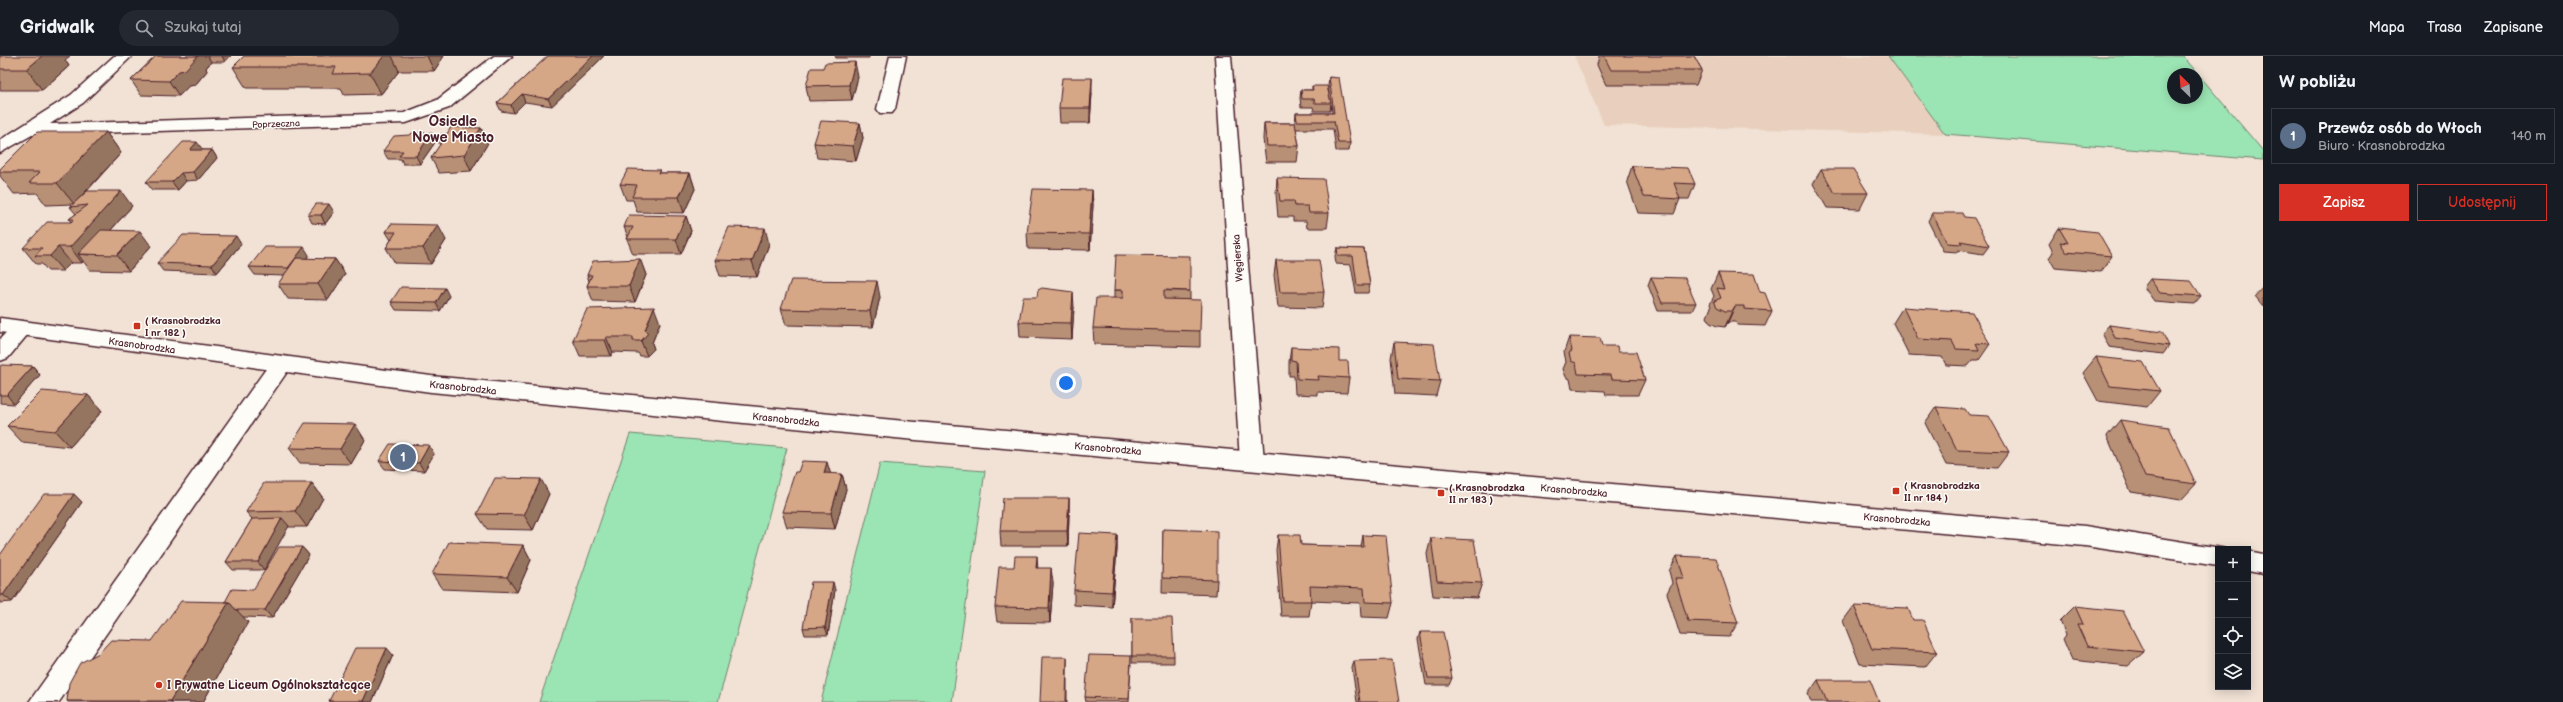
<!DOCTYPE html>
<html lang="pl">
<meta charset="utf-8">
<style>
body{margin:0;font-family:"Balsamiq Sans",sans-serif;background:#242831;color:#f1f3f6}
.controls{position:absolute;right:12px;bottom:12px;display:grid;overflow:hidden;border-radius:0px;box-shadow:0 2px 10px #0003}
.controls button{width:36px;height:36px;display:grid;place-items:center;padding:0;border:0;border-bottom:1px solid #363941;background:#171b24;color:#f1f3f6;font:20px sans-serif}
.compass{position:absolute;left:2167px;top:12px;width:36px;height:36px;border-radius:50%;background:#171b24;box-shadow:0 2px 10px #0003;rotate:335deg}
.you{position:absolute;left:1066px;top:327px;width:14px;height:14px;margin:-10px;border:3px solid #fff;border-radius:50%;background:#1a73e8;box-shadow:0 0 0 6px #1a73e833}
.badge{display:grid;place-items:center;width:26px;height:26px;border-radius:50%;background:#d93025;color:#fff;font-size:13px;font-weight:700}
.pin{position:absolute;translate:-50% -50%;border:2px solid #fff;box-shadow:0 1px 4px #0006}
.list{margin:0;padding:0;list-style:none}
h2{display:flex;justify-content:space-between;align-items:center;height:52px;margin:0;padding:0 16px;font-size:17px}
h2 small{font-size:13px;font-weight:400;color:#9ea1a6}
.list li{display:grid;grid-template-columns:26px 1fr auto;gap:12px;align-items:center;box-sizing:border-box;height:56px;margin:0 8px 8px;padding:0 8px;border:1px solid #363941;border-radius:0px}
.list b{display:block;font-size:15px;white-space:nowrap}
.list p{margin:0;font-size:13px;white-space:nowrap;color:#9ea1a6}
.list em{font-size:13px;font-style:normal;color:#9ea1a6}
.actions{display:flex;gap:8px;padding:12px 16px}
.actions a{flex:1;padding:9px 0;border:1px solid #d93025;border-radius:0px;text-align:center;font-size:14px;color:#d93025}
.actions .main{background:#d93025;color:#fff}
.icon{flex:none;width:22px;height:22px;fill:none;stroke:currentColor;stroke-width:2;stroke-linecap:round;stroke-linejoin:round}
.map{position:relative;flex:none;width:2263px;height:646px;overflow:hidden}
header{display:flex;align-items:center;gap:24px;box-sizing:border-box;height:56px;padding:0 20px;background:#171b24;border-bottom:1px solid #363941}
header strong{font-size:19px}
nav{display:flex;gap:22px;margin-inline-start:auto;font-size:14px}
.search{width:280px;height:36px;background:#242831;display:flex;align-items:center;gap:10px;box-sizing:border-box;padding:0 14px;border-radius:22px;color:#9ea1a6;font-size:15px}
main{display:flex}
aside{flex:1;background:#171b24}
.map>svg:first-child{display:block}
</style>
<header>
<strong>Gridwalk</strong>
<div class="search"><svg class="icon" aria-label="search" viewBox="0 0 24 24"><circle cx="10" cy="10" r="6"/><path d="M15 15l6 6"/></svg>Szukaj tutaj</div>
<nav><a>Mapa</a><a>Trasa</a><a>Zapisane</a></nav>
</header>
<main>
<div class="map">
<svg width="2263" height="646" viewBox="0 0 2263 646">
<rect width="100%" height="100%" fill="#f1e2d5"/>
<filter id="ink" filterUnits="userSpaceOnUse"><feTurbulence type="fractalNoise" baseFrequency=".025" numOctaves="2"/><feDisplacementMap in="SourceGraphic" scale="8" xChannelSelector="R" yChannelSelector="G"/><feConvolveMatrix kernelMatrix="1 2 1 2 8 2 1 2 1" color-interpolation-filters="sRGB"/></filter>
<g filter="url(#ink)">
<!-- built -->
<path fill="#e9d0be" d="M1574 0H1888L1945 78 1604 69Z"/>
<!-- green -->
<path fill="#9be4b3" stroke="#72826f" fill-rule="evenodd" d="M1888 0H2183L2263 95V104L1945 78ZM2173 18H2197V42H2173Z
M630 378 787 392 718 646H539Z
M880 407 985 415 952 646H821Z"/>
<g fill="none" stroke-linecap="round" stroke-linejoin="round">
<defs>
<path id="minor" d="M114 0H132L83 47 50 68 404 57 437 44 494 0H512L449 52 406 67 32 79 0 97V84L71 39Z
M890 0H906L895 53 892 57H880L877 53Z
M1215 0H1231L1264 405 1260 411 1252 414 1244 411 1240 405Z
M22 265 29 267 33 272 8 302 0 305V283L15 267Z
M281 300 289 303 292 308 289 313 59 646H29L273 303Z"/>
<path id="tertiary" d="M0 262 431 320 905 365 2085 470 2227 493H2218V510L2085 490 905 383 431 336 0 276Z
M2248 495 2263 498V518L2248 515Z"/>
</defs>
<!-- minor casing -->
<use href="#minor" stroke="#4a1f2b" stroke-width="3"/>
<!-- tertiary casing -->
<use href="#tertiary" stroke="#4a1f2b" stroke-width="3"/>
<!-- minor -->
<use href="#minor" fill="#fdfcf7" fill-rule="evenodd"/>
<!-- tertiary -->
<use href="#tertiary" fill="#fdfcf7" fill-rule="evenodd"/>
</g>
<!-- wall -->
<path fill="#b79074" stroke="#4a1f2b" d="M0 0 65 4 69 10 42 34H0Z
M156 0H231L225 6H211L206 12 207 15 195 29 189 30 179 40 141 39 131 24Z
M244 0H444L434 15H399L381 38 344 39 341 32H246L233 11Z
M548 0H604L552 50 525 46 514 57 501 55 497 47Z
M835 0H869V2H836Z
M1599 0H1694L1702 14 1696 29H1606L1597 9Z
M823 12 858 21 852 44 809 45 806 30Z
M1329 21 1350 87 1349 95H1336L1333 73H1296L1299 90 1297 106H1266L1263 83 1264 67H1295L1296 57H1332L1331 48 1330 55H1314L1313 51H1301L1300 42 1301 34H1312V30L1330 46 1328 29Z
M1092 37 1090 67H1060L1059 52Z
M860 67 863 82 856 105 817 102 814 87Z
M481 72 488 87 471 115 439 117 431 102 440 89 437 84 447 78Z
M106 76 121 97 87 135 132 150 111 174 151 190 129 215 90 214 83 205 82 207H71L63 215H48L42 208H36L23 192 71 166 69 163 76 158 70 151 73 148 46 149 37 137 14 138 0 120V113Z
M436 85 420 108H403L401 103H388L383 95Z
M202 94H212L217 102 198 124 186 125 178 134H152L146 126 203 94Z
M1632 110 1695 128 1689 143H1680L1674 158 1638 157 1627 125Z
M1821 113 1868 137 1860 153 1827 152 1813 128Z
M660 114 661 117H690L695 133 684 157 637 156 633 144H626L620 128Z
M1277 122 1329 157 1327 172H1307L1306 165H1293V161H1278L1276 138Z
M1092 134 1093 149 1090 194 1028 193 1027 177Z
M334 156 325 168 312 167 308 159Z
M1932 157 1964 161 1989 190 1983 198 1958 194 1957 196 1943 195 1928 165Z
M686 160 691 175 681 198H633L627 183 628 181 624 171Z
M391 168 446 184 431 208 395 207 386 192 391 184 386 176Z
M2059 172 2112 200 2101 216 2055 212 2049 202 2053 196 2049 188Z
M241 188 217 217 163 215 157 207Z
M769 188 757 221 720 220 715 204Z
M1337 192 1364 193 1370 229 1368 237H1356L1351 209 1336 208 1335 200Z
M309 199 306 203H335L345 218 328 244 288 243 278 228 284 220 255 219 249 211Z
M640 203 646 219 635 246 593 245 587 230 589 225 587 219Z
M1276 204 1324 236 1322 252 1278 251 1274 219Z
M1718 217 1760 236 1772 255 1765 270 1737 269 1736 266H1728L1725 271 1717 270 1710 267 1707 261 1711 251 1710 248 1714 240 1711 233Z
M1651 221 1696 247 1692 255H1658L1648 229Z
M2150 223 2201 240 2194 248 2154 245 2144 231Z
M2263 231V250L2255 240Z
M1114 234 1190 235V244L1200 275V291L1094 288 1093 272 1114 242Z
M449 240 440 255 396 254 391 246Z
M880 241 873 271 786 269 781 253Z
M1074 251 1072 283 1020 281 1019 266Z
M1903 251 1990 288 1979 304H1973L1968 310 1946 309 1942 301 1909 299 1893 267Z
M660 267 652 287 654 293 647 300H640L638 297 613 296 611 300H580L573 284Z
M2109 269 2169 290 2163 298 2109 291 2102 277Z
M1569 281 1602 290 1618 296 1645 324 1638 339H1606L1605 335 1572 333 1570 323 1566 321 1563 313 1566 306 1564 296Z
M1394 286 1440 325 1436 340 1395 338 1391 302Z
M1291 291 1339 305 1349 322 1347 337 1317 336V339L1295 338 1294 320H1289V306Z
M2096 301 2160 335 2147 351 2098 345 2083 317Z
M33 310 40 319 14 348 0 347V311Z
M88 339 102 355 70 391 22 386 7 370Z
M1936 351 1969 359 2009 396 1997 412 1946 409 1925 367Z
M2120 364 2196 428 2181 444 2131 436 2107 380Z
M365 384 351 408 300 407 289 392Z
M429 389 434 398 424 415 385 413 379 405Z
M842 418 846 433 835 473 787 471 782 456Z
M312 427 323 442 307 471H288L264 514H233L226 506 252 463 246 456Z
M74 438 82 446 12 546 0 547V499Z
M549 438 533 474 487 473 477 458Z
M1069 442V458L1068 490H1001L1000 475Z
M1163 473 1217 524 1216 539 1162 537Z
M1117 479V494L1112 551 1074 549V534Z
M1278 479 1301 489 1361 491 1363 479 1393 547 1389 562 1361 561 1360 547 1311 545 1309 560H1281L1276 494Z
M1431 482 1482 527 1477 542 1433 540 1427 498Z
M523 489 531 504 517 536 442 533 432 518Z
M302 491 309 499 272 562 243 561 248 566 203 646H68L67 645 152 585 225 546 253 534Z
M1677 500 1738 567 1729 581 1680 579 1667 537 1672 527 1669 515Z
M1038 512 1053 527 1050 567 997 566 995 551Z
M835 534 828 579H805L803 572Z
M1854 550 1913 564 1937 596 1925 611 1860 608 1843 565Z
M2075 550 2144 596 2128 610 2072 604 2063 583 2066 579 2060 565Z
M1132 562 1174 600V607H1132Z
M1420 576 1452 622 1449 629H1426L1418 583Z
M393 599 372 646H330L329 645Z
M1354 605 1399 646H1357L1352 612Z
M1131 608 1129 646H1086L1085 641Z
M1818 624 1879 646H1811L1808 638Z"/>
<!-- shaded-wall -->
<path fill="#95755e" stroke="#4a1f2b" d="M42 0H70L65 4 69 10 42 34 27 13Z
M194 0H208L211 6 206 12 207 15 195 29 189 30 179 40 169 25Z
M222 0H231L225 6Z
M384 0H392L399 15 381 38 370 17Z
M427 0H444L434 15Z
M593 0H604L552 50 548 43Z
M855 6 858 21 852 44 849 29Z
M1092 22V37L1090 67V52Z
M522 38 525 46 514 57 511 49Z
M860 67 863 82 856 105 853 90Z
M481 72 488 87 471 115 464 99Z
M106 76 121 97 74 148 57 127Z
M432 77 436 85 420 108 416 100Z
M197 86 203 94 195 102 190 94Z
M212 94 217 102 198 124 193 116Z
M181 117 186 125 178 134 172 126Z
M690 117 695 133 684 157 679 141Z
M1092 134 1093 149 1090 194 1089 178Z
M121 135 132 150 89 199 78 198 83 205 82 207 70 191Z
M329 148 334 156 325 168 321 159Z
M686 160 691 175 681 198 676 183Z
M438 169 446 184 431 208 423 192Z
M765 172 769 188 757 221 752 205Z
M140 175 151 190 129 215 117 199Z
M236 180 241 188 217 217 212 209Z
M58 191 71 207 63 215 50 200Z
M304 191 309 199 293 220 288 212Z
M335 203 345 218 328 244 318 228Z
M640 203 646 219 635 246 629 230Z
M877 225 880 241 873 271 870 255Z
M445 232 449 240 440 255 436 247Z
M1073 236 1074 251 1072 283 1071 267Z
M1735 250 1728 266 1725 271 1732 255Z
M654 251 660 267 652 287 654 293 647 300 641 285Z
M606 281 613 296 611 300 605 284Z
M33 310 40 319 14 348 7 339Z
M88 339 102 355 70 391 55 375Z
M355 368 365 384 351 408 340 393Z
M429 389 434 398 424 415 419 407Z
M827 406 832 422 824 417Z
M842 418 846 433 835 473 831 457Z
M541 423 549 438 533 474 524 459Z
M312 427 323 442 307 471 295 455Z
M74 438 82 446 12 546 3 539Z
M1069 442V458L1068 490 1067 475Z
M282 462 289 470 264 514 258 506Z
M1117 479V494L1112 551V536Z
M523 489 531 504 517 536 507 521Z
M302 491 309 499 272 562 265 554Z
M1037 500 1038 515 1036 512Z
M1051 512 1053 527 1050 567 1049 552Z
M833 526 835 534 828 579 825 571Z
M229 546 248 566 203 646H171L170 645Z
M387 592 393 599 372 646H364L363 645Z
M1067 601V646H1066Z"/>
<!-- building -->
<path fill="#d5a787" stroke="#4a1f2b" d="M0 0H42L27 13H0Z
M156 0H198L185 14 179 15 169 25 131 24Z
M244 0H384L370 17 333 18 336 11H233Z
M548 0H593L548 43 522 38 511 49 497 47Z
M1604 0H1694L1702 14H1611Z
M855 6 849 29 806 30 811 12H823L825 7Z
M1329 21 1339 22 1350 87H1338L1334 65H1297L1296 57H1334Z
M1062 22H1092L1090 52H1059Z
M1312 30H1327L1331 47H1315L1314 43H1302L1301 34H1313Z
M821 65 860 67 853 90 814 87Z
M1264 67H1295L1299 90H1267Z
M451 71 481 72 464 99 431 102 443 84H437L441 78H447Z
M37 76H106L57 127H29L40 116H0V113Z
M412 77H432L416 100H399L403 95H383L394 80 410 79Z
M183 86H197L190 94H212L193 116 181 117 172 126H146Z
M1632 110 1688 112 1695 128 1674 127 1680 143 1644 141Z
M628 113 660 114 658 117H690L679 141H632L637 129 620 128Z
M1821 113H1853L1868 137H1835Z
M1277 122 1324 123 1329 157H1309L1308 150H1295L1294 145H1280Z
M1033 133 1092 134 1089 178 1027 177Z
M87 135H121L70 191H58L50 200H35L42 192H23L47 166H71L74 163H69L88 149 70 151Z
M316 148H329L321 159H308Z
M1932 157H1962L1964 161 1974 162 1989 190 1960 185 1962 188 1947 187Z
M629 159 686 160 676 183H627L633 171H624Z
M391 168 438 169 423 192H386L396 176H386Z
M729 171 765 172 752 205 715 204Z
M2059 172 2098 176 2112 200 2066 196 2060 186 2068 187Z
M101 174 140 175 117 199 78 198Z
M183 179 236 180 212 209 157 207Z
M265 191H304L288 212 249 211Z
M1337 192 1364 193 1370 229H1357L1353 200H1338Z
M1116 199 1190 200V235L1164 234V243L1201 244 1200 275 1093 272 1096 242H1123V234H1114Z
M296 202 335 203 318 228H278Z
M640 203 629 230H587L592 219H587L593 205Z
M1276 204H1319L1324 236H1280Z
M1718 217 1754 218 1760 236 1765 237 1772 255 1744 253V250H1735L1732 255H1725L1717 251 1714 245 1721 242 1717 232 1724 233Z
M1651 221 1685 222 1696 247H1662Z
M2150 223 2191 225 2201 240 2160 237Z
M791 224 877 225 870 255 781 253Z
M401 231 445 232 436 247 391 246Z
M1042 232 1073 236 1071 267 1019 266 1023 241H1037L1038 234Z
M654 251 645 274 648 277 641 285H633V281H606L605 284H573L587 253Z
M1903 251 1972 256 1990 288 1976 287 1979 294 1956 293 1952 285 1918 283Z
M2109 269 2162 276 2169 290 2115 282Z
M1569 281 1600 282 1602 290H1617L1618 296H1636L1645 324 1612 323 1611 319 1578 318 1576 307 1571 305 1569 297 1572 295Z
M1394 286 1434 288 1440 325 1398 323Z
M1291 291 1339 293V305H1348L1349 322 1318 320 1319 324 1297 323 1296 305 1291 304Z
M2096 301 2143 306 2160 335 2110 330Z
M1 309 33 310 7 339H0V311Z
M42 335 88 339 55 375 7 370Z
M1936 351 1965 353 1969 359 1989 360 2009 396 1957 394Z
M2120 364 2169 371 2196 428 2145 421Z
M305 367 355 368 340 393 289 392Z
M390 388 429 389 419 407 379 405Z
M802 405 827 406 824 417 842 418 831 457 782 456 795 416H798Z
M495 422 541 423 524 459 477 458Z
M264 427H312L295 455 246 456Z
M44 438H74L3 539H0V499Z
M1003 442H1069L1067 475H1000Z
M282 462 258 506H226L252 463Z
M1163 473 1217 475V524L1162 522Z
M1079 477 1117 479 1112 536 1074 534Z
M1278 479H1300L1301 489 1364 491 1363 479 1386 480 1393 547 1365 546 1364 532 1310 530 1311 545H1283Z
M1431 482 1474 484 1482 527 1437 525Z
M449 486 523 489 507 521 432 518Z
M279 491H302L265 554H236L229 546H225L232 533 253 534Z
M1015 500H1037L1036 512H1051L1049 552 995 551 999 511H1014Z
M1677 500 1716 502 1738 567 1688 565 1675 522H1684Z
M811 526H833L825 571 803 572Z
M181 545 229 546 170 645H67L69 627 80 607 99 597 111 584 152 585Z
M1854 550 1908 552 1913 564H1923L1937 596 1872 593Z
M2075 550 2123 555 2144 596 2087 590 2077 568H2083Z
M1132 562H1172L1174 600H1132Z
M1420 576H1443L1452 622H1428Z
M355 592H387L363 645H329Z
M1089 599 1131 600 1129 643 1085 641Z
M1042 601H1067L1066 646H1040Z
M1392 604 1399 646H1360L1354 605Z
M1818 624H1870L1879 646H1827Z"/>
</g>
<!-- markers -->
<g fill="#c8321e" stroke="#fdfcf7" stroke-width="1.5">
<rect x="133" y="266" width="8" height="8" rx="2"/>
<rect x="1892" y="431" width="8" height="8" rx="2"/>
<rect x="1437" y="433" width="8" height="8" rx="2"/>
<circle cx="159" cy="629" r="4"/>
</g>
<g text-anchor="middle" stroke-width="3" stroke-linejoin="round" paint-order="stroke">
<!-- far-street labels -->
<g font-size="9" fill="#4a1f2b" stroke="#fdfcf7">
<text transform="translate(276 68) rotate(-2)" y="3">Poprzeczna</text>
</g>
<!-- street labels -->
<g font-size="10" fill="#4a1f2b" stroke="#fdfcf7">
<text transform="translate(1237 202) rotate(-94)" y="4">Węgierska</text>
<text transform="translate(142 289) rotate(8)" y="4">Krasnobrodzka</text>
<text transform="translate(463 331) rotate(6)" y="4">Krasnobrodzka</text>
<text transform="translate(786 363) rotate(6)" y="4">Krasnobrodzka</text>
<text transform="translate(1108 392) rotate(5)" y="4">Krasnobrodzka</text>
<text transform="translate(1574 434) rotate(5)" y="4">Krasnobrodzka</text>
<text transform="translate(1897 463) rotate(5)" y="4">Krasnobrodzka</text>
</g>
<!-- poi labels -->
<g font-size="10" font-weight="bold" fill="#4a1f2b" stroke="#fdfcf7" text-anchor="start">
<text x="145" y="268">( Krasnobrodzka<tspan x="145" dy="12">I nr 182 )</tspan></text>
<text x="1904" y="433">( Krasnobrodzka<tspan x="1904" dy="12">II nr 184 )</tspan></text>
<text x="1449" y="435">( Krasnobrodzka<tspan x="1449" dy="12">II nr 183 )</tspan></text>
</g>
<!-- near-poi labels -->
<g font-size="12" font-weight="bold" fill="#4a1f2b" stroke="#fdfcf7" text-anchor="start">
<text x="167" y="633">I Prywatne Liceum Ogólnokształcące</text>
</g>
<!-- district labels -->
<g font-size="14" font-weight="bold" fill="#4a1f2b" stroke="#fdfcf7">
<text x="453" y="70">Osiedle<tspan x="453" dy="16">Nowe Miasto</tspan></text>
</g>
</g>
</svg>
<div class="controls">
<button>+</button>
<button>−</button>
<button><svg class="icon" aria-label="locate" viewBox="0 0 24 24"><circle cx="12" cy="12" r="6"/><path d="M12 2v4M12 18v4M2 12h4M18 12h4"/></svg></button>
<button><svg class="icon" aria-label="layers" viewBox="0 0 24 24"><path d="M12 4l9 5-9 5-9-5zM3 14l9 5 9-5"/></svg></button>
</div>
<svg class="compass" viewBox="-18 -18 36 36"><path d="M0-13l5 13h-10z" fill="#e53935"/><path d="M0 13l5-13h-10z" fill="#9ea1a6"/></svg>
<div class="you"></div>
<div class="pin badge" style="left:403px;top:401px;background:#5c6f8a">1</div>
</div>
<aside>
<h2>W pobliżu<small></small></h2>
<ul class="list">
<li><span class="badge" style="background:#5c6f8a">1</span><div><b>Przewóz osób do Włoch</b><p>Biuro · Krasnobrodzka</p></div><em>140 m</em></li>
</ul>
<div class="actions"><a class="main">Zapisz</a><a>Udostępnij</a></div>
</aside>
</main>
